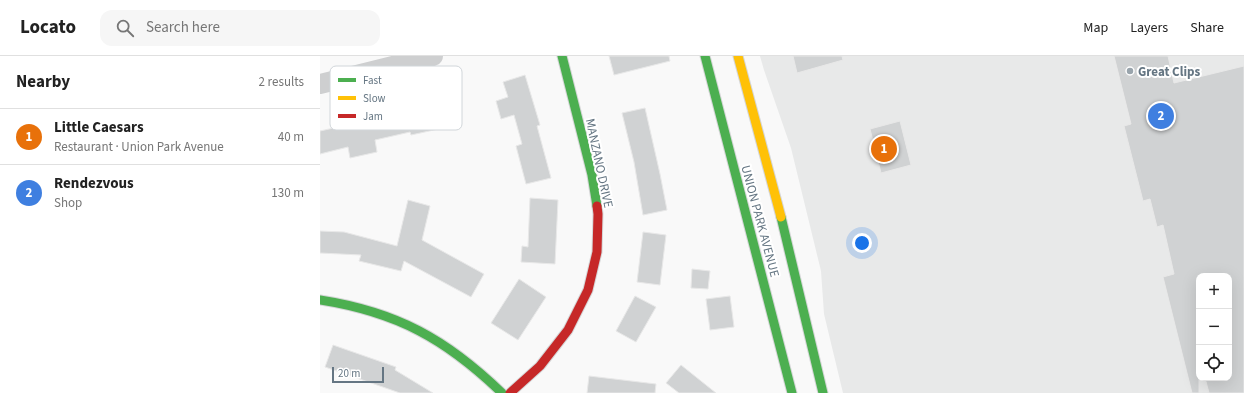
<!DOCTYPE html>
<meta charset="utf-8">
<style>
body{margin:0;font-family:"Source Sans 3",sans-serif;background:#f6f6f6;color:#222}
.controls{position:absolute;right:12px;bottom:12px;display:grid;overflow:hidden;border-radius:8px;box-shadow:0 4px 16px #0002}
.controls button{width:36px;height:36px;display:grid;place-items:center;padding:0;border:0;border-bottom:1px solid #e0e0e0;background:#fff;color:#222;font:20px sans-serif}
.scale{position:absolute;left:12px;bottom:10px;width:52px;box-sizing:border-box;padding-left:4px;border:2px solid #657683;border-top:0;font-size:11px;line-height:14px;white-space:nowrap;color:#657683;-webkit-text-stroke:3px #fff;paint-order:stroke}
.you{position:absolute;left:542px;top:187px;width:14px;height:14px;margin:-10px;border:3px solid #fff;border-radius:50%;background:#1a73e8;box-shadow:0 0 0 6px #1a73e833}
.badge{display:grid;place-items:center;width:26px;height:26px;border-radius:50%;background:#585c60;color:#fff;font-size:13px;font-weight:700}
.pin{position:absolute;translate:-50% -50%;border:2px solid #fff;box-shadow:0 1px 4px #0006}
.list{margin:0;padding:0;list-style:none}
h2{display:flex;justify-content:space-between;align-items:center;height:52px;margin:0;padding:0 16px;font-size:17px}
h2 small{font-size:13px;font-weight:400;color:#767676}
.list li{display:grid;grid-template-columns:26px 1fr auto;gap:12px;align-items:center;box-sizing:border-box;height:56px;padding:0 16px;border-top:1px solid #e0e0e0}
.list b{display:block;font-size:15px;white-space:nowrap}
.list p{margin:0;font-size:13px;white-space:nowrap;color:#767676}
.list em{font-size:13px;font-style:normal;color:#767676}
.icon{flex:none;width:22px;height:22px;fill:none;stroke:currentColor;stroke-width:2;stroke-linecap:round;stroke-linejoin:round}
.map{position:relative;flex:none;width:924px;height:337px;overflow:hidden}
header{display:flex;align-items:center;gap:24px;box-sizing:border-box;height:56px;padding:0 20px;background:#fff;border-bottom:1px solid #e0e0e0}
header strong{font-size:19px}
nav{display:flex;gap:22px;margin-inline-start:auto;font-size:14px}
.search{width:280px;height:36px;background:#f6f6f6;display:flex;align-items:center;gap:10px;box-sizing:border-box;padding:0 14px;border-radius:12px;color:#767676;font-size:15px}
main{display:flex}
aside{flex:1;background:#fff}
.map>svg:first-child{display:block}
</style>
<header>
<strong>Locato</strong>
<div class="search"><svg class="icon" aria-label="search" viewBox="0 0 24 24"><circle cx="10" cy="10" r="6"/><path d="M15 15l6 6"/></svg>Search here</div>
<nav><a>Map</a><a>Layers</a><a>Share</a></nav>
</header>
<main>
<aside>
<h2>Nearby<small>2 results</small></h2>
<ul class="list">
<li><span class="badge" style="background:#e8710a">1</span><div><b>Little Caesars</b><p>Restaurant · Union Park Avenue</p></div><em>40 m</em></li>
<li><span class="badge" style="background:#3f7fe0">2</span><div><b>Rendezvous</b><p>Shop</p></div><em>130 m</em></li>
</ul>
</aside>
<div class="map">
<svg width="924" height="337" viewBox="0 0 924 337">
<rect width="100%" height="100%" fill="#f9f9f9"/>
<!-- built -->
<path fill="#e8e9e9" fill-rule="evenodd" d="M440 0H924V337H523L504 258 501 215 471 92 444 14ZM879 220H909V322H879Z"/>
<!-- building -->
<path fill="#d0d2d3" stroke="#e8e8e8" d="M289 0H349L350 5 294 19Z
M473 0H522L523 4 477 17Z
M794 0H848L854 27 924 10V337H889L885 322H909V220H879V337H872L843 221 854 218 843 169 837 171 830 143 823 145 804 70 811 68Z
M205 19 220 69 217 70 231 122 206 128 196 90 202 88 194 59 181 63 176 45 188 41 183 26Z
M126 47 132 70 91 79 90 76 55 84 57 96 30 102 28 91 0 98V75L23 70 22 67 74 55 75 59Z
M325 52 340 118 347 154 323 159 314 106 302 57Z
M580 65 591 109 561 117 550 73Z
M210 142 238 144 235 208 201 206 202 190 208 191Z
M88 144 110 150 102 184 164 218 151 241 84 205 81 215 39 205 41 199 0 197V175L24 176 77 190Z
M323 176 346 179 340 229 317 226Z
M372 213 390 215 388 233 371 232Z
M199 223 226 241 198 284 171 267Z
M315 240 336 251 316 286 296 275Z
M410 240 414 271 390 274 386 243Z
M13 289 76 311 75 314 113 337H80L5 311Z
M361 309 396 337H359L346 327Z
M269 320 336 328 335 337H267Z"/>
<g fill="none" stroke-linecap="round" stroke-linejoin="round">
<defs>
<path id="fast" d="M242 0 272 119 277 150
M385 0 472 337
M461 161 503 337
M0 244C77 256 126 283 182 337"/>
<path id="slow" d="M418 0 461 161"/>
<path id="jam" d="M190 337 220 310 248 274 268 234 277 196 278 158 277 150"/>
</defs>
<!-- fast casing -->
<use href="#fast" stroke="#d5d6d7" stroke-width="11"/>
<!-- slow casing -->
<use href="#slow" stroke="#d5d6d7" stroke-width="11"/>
<!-- jam casing -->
<use href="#jam" stroke="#d5d6d7" stroke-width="11"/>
<!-- street -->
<path stroke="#cecfd0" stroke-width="20" d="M0 28 113 0"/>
<!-- fast -->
<use href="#fast" stroke="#4caf50" stroke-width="9"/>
<!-- slow -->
<use href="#slow" stroke="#ffc107" stroke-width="9"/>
<!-- jam -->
<use href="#jam" stroke="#c62828" stroke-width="9"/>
</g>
<!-- markers -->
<circle fill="#99a4ac" stroke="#fff" stroke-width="1.5" cx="810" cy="15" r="4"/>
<g text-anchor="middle" stroke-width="4" stroke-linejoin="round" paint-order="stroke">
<!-- poi labels -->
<g font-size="13" font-weight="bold" fill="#657683" stroke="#fff" text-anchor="start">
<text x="818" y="20">Great Clips</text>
</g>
<!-- street labels -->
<g font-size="13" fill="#657683" stroke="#fff">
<text transform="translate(280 107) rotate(78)" y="5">MANZANO DRIVE</text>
<text transform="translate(441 165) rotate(75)" y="5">UNION PARK AVENUE</text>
</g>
</g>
<!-- legend -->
<rect x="10" y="10" width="132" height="64" rx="6" fill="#fff" stroke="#d1d6da" stroke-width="1"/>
<rect x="18" y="22" width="18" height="4" fill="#4caf50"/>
<rect x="18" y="40" width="18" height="4" fill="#ffc107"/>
<rect x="18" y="58" width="18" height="4" fill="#c62828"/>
<g font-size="11" fill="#657683">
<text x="43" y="28">Fast</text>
<text x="43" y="46">Slow</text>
<text x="43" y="64">Jam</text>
</g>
</svg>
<div class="controls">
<button>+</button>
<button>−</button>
<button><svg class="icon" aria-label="locate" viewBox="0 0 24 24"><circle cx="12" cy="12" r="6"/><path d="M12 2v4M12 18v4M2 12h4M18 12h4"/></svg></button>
</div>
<div class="scale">20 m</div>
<div class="you"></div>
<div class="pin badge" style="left:564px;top:93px;background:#e8710a">1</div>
<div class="pin badge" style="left:841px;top:60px;background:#3f7fe0">2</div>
</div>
</main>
